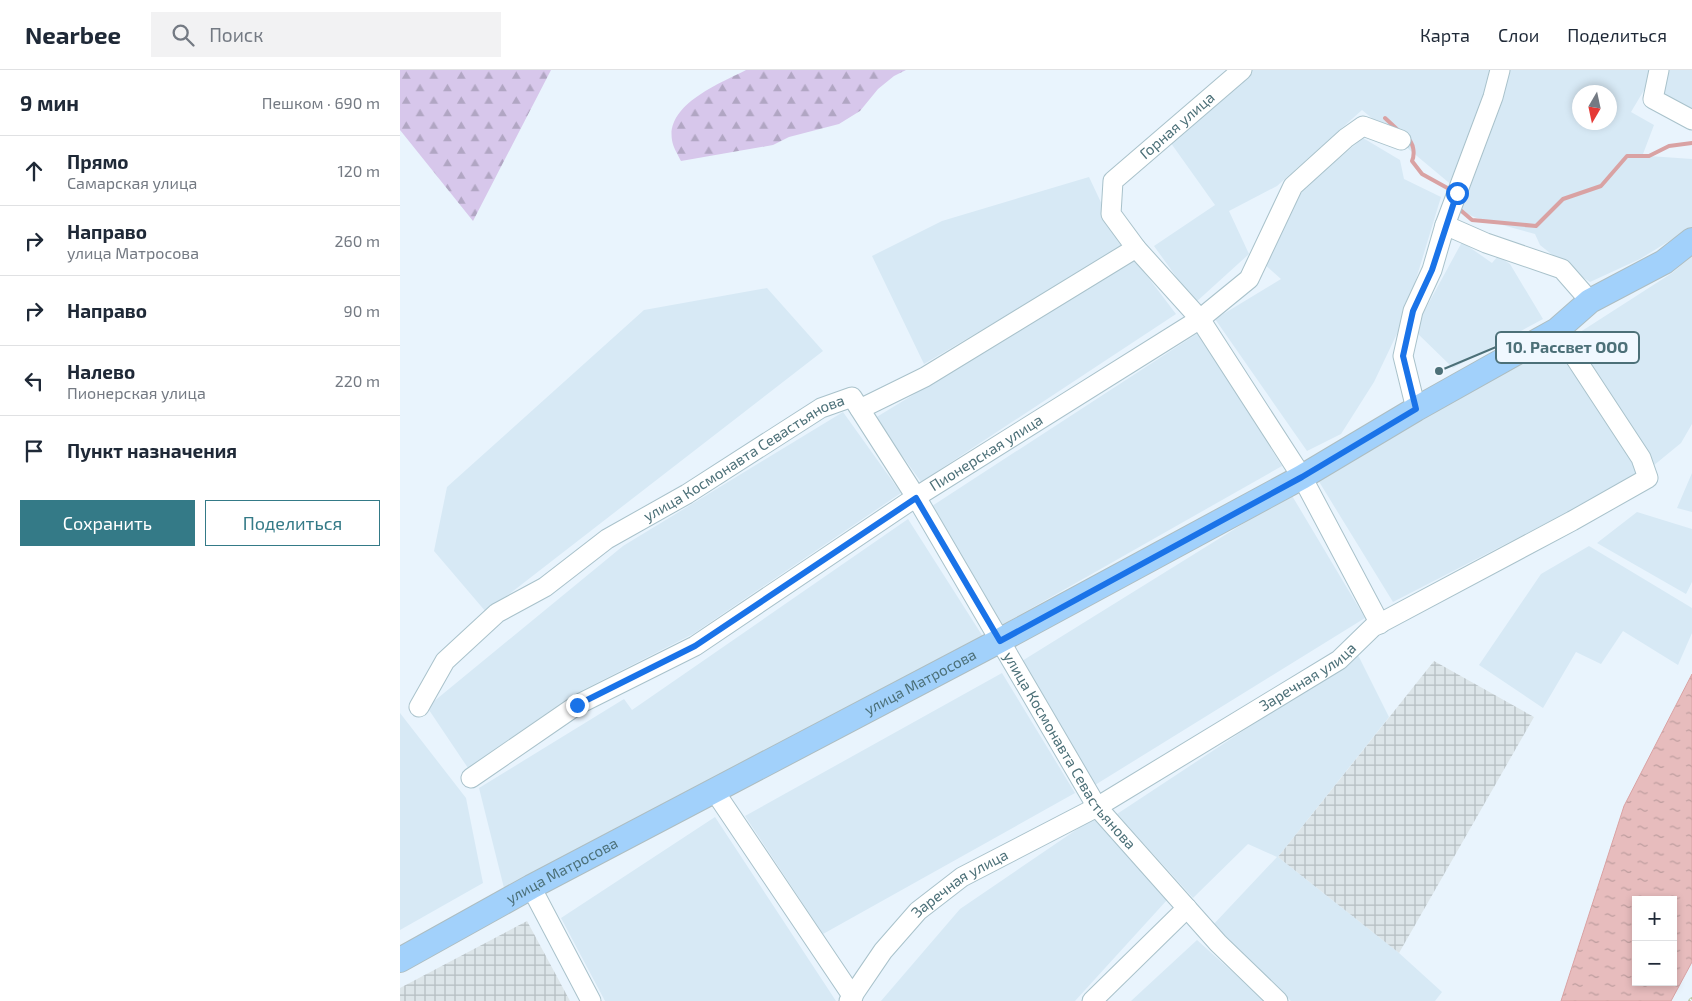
<!DOCTYPE html>
<html lang="ru">
<meta charset="utf-8">
<style>
body{margin:0;font-family:"Exo 2",sans-serif;background:#f2f2f3;color:#1f2937}
.controls{position:absolute;right:15px;bottom:15px;display:grid;overflow:hidden;border-radius:0px;box-shadow:0 2px 8px #0003}
.controls button{width:45px;height:45px;display:grid;place-items:center;padding:0;border:0;border-bottom:1px solid #e0e1e3;background:#fff;color:#1f2937;font:25px sans-serif}
.compass{position:absolute;left:1172px;top:15px;width:45px;height:45px;border-radius:50%;background:#fff;box-shadow:0 2px 8px #0003;rotate:189deg}
.stop{position:absolute;width:15px;height:15px;margin:-11px;border:4px solid #1a73e8;border-radius:50%;background:#fff}
.stop.end{background:#1a73e8;border-color:#fff;box-shadow:0 1px 5px #0008}
.list{margin:0;padding:0;list-style:none}
h2{display:flex;justify-content:space-between;align-items:center;height:65px;margin:0;padding:0 20px;font-size:21px}
h2 small{font-size:16px;font-weight:400;color:#747a83}
.list li{display:grid;grid-template-columns:32px 1fr auto;gap:15px;align-items:center;box-sizing:border-box;height:70px;padding:0 20px;border-top:1px solid #e0e1e3}
.list b{display:block;font-size:19px;white-space:nowrap}
.list p{margin:0;font-size:16px;white-space:nowrap;color:#747a83}
.list em{font-size:16px;font-style:normal;color:#747a83}
.actions{display:flex;gap:10px;padding:15px 20px}
.actions a{flex:1;padding:11px 0;border:1px solid #347a87;border-radius:0px;text-align:center;font-size:18px;color:#347a87}
.actions .main{background:#347a87;color:#fff}
.icon{flex:none;width:28px;height:28px;fill:none;stroke:currentColor;stroke-width:2;stroke-linecap:round;stroke-linejoin:round}
.map{position:relative;flex:none;width:1292px;height:931px;overflow:hidden}
header{display:flex;align-items:center;gap:30px;box-sizing:border-box;height:70px;padding:0 25px;background:#fff;border-bottom:1px solid #e0e1e3}
header strong{font-size:24px}
nav{display:flex;gap:28px;margin-inline-start:auto;font-size:18px}
.search{width:350px;height:45px;background:#f2f2f3;display:flex;align-items:center;gap:12px;box-sizing:border-box;padding:0 18px;border-radius:0px;color:#747a83;font-size:19px}
main{display:flex}
aside{flex:1;background:#fff}
.map>svg:first-child{display:block}
</style>
<header>
<strong>Nearbee</strong>
<div class="search"><svg class="icon" aria-label="search" viewBox="0 0 24 24"><circle cx="10" cy="10" r="6"/><path d="M15 15l6 6"/></svg>Поиск</div>
<nav><a>Карта</a><a>Слои</a><a>Поделиться</a></nav>
</header>
<main>
<aside>
<h2>9 мин<small>Пешком · 690 m</small></h2>
<ul class="list">
<li><svg class="icon" aria-label="ahead" viewBox="0 0 24 24"><path d="M12 20V5M6 11l6-6 6 6"/></svg><div><b>Прямо</b><p>Самарская улица</p></div><em>120 m</em></li>
<li><svg class="icon" aria-label="right" viewBox="0 0 24 24"><path d="M7 20v-9h11M14 6l5 5-5 5"/></svg><div><b>Направо</b><p>улица Матросова</p></div><em>260 m</em></li>
<li><svg class="icon" aria-label="right" viewBox="0 0 24 24"><path d="M7 20v-9h11M14 6l5 5-5 5"/></svg><div><b>Направо</b></div><em>90 m</em></li>
<li><svg class="icon" aria-label="left" viewBox="0 0 24 24"><path d="M17 20v-9H6M10 6l-5 5 5 5"/></svg><div><b>Налево</b><p>Пионерская улица</p></div><em>220 m</em></li>
<li><svg class="icon" aria-label="arrive" viewBox="0 0 24 24"><path d="M6 21V4h12l-3 4 3 4H6"/></svg><div><b>Пункт назначения</b></div></li>
</ul>
<div class="actions"><a class="main">Сохранить</a><a>Поделиться</a></div>
</aside>
<div class="map">
<svg width="1292" height="931" viewBox="0 0 1292 931">
<defs>
<pattern id="industrial-grid" width="8" height="8" patternUnits="userSpaceOnUse" patternTransform="scale(1.25)"><rect width="8" height="8" fill="#dce5e9"/><path d="M0 4h8M4 0v8" fill="none" stroke="#b5bec2"/></pattern>
<pattern id="forest-firs" width="22" height="20" patternUnits="userSpaceOnUse" patternTransform="scale(1.25)"><rect width="22" height="20" fill="#d7c7eb"/><path d="M5 1l3.5 6h-7zM16 11l3.5 6h-7z" fill="#b1a6c3"/></pattern>
<pattern id="water-ripples" width="26" height="14" patternUnits="userSpaceOnUse" patternTransform="scale(1.25)"><rect width="26" height="14" fill="#e7bcbd"/><path d="M2 4q2-2 4 0t4 0M15 11q2-2 4 0t4 0" fill="none" stroke="#bd9d9e"/></pattern>
</defs>
<rect width="100%" height="100%" fill="#e9f4fd"/>
<!-- residential -->
<path fill="#d7e9f5" fill-rule="evenodd" d="M840 0H1256L1231 42 1254 55 1243 84 1249 86 1292 89V157L1240 189 1190 212 1171 200 1140 175 1135 164 1077 148 1054 139V117L962 40 877 116 829 141 849 184 795 233 754 176 815 135 763 62ZM1180 22H1210V52H1180Z
M1262 0H1292V44L1257 28Z
M963 68 1000 90 1004 109 1041 127 1004 249 974 312 941 364 907 381 815 249 881 209 863 193 878 155 906 116Z
M689 107 722 177 524 294 472 186 542 151Z
M1062 172 1092 193 1098 186 1110 194 1143 249 1053 298 1014 260Z
M1292 186V354L1281 373 1253 396 1174 266 1272 203Z
M735 190 776 244 521 412 475 348Z
M367 218 423 281 86 542 34 481 47 417 244 240Z
M798 263 882 396 600 556 529 438Z
M1153 270 1240 405 993 532 918 410Z
M443 342 501 423 293 564 171 626 68 698 27 637 223 476Z
M1292 403V442L1277 438Z
M891 424 965 548 695 715 622 591Z
M1237 442 1292 459V512L1286 524 1197 473Z
M508 449 587 573 105 822 79 718 224 629 232 640Z
M1189 476 1292 538V563L1278 595 1223 561 1201 594 1176 582 1143 638 1079 595 1141 504Z
M958 585 989 647 878 787 999 883 1042 922 1035 931H891L812 856 877 787 848 774 793 828 717 744Z
M602 603 675 723 423 864 345 746Z
M0 643 66 728 83 813 0 860Z
M698 745 767 830 675 931H481L560 839Z
M315 747 436 931H205L161 848Z
M797 870 865 931H731Z"/>
<!-- industrial -->
<path fill="url(#industrial-grid)" d="M1034 591 1134 647 999 883 878 787Z
M127 851 170 931H0V918Z"/>
<!-- forest -->
<path fill="url(#forest-firs)" d="M0 0H151L73 151 0 60Z
M346 0H506L494 6 478 19 460 41 439 54 389 67 373 75 281 91C278 85 273 77 272 70 266 34 321 13 346 0Z"/>
<!-- water -->
<path fill="url(#water-ripples)" stroke="#d9a2a3" fill-rule="evenodd" d="M1292 604V892L1271 931H1161L1224 736ZM1236 830H1273V912H1236Z"/>
<g fill="none" stroke-linecap="round" stroke-linejoin="round">
<!-- stream -->
<path stroke="#d9a2a3" stroke-width="4" d="M985 48 1000 62
M1007 68C1014 73 1015 84 1012 91L1022 104 1051 120
M1058 138 1072 150 1136 156 1163 129 1201 116 1227 86H1249L1269 76 1292 73"/>
<defs>
<g id="minor">
<path d="M1259 0 1253 29 1292 50"/>
<path d="M1045 155 1086 173 1162 199 1190 231"/>
<path id="s1" d="M736 178 711 144 713 111 842 0"/>
<path d="M460 339 525 307 736 178 800 249 902 407 980 554"/>
<path d="M1016 339 1003 286 1013 241 1032 200 1045 155 1093 27 1100 0"/>
<path id="s2" d="M19 637 45 591 97 543 145 517 207 469 287 424 421 338 452 327 516 427 697 737 818 873 878 931"/>
<path id="s3" d="M71 708 177 635 295 576 516 427 800 249 849 209 893 116 946 68 963 56 1001 70"/>
<path d="M315 722 453 927"/>
<path d="M131 817 191 931"/>
<path id="s4" d="M449 931 483 881 518 841 562 807 697 737 939 590 973 557 1172 451 1248 408 1241 388 1157 260"/>
<path d="M692 931 787 838"/>
</g>
<g id="major">
<path id="s5" d="M0 890 131 817 599 571 902 407 1016 339 1157 260 1190 231 1264 192 1292 170"/>
</g>
</defs>
<!-- minor casing -->
<use href="#minor" stroke="#a9c2cb" stroke-width="21"/>
<!-- major casing -->
<use href="#major" stroke="#adbdc1" stroke-width="26"/>
<!-- minor -->
<use href="#minor" stroke="#fff" stroke-width="19"/>
<!-- major -->
<use href="#major" stroke="#a2d1fb" stroke-width="24"/>
<defs>
<path id="rail" d="M1291 931 1292 930"/>
</defs>
<!-- rail casing -->
<use href="#rail" stroke="#bbc8a6" stroke-width="5.5"/>
<!-- rail -->
<use href="#rail" stroke="#f0f8ff" stroke-width="4" stroke-dasharray="11" stroke-linecap="butt"/>
</g>
<g fill="none" stroke-linecap="round" stroke-linejoin="round">
<!-- route -->
<path stroke="#1a73e8" stroke-width="6" d="M177 635 295 576 516 428 600 571 902 407 1016 339 1003 286 1013 241 1032 200 1057 123"/>
</g>
<g text-anchor="middle" stroke-width="5" stroke-linejoin="round" paint-order="stroke">
<!-- street labels -->
<g font-size="15" fill="#4c7078" stroke="#f0f8ff">
<text dy="5" stroke="none"><textPath href="#s1" startOffset="160">Горная улица</textPath></text>
<text dy="5" stroke="none"><textPath href="#s3" startOffset="610">Пионерская улица</textPath></text>
<text dy="5" stroke="none"><textPath href="#s2" startOffset="416">улица Космонавта Севастьянова</textPath></text>
<text dy="5" stroke="none"><textPath href="#s4" startOffset="569">Заречная улица</textPath></text>
<text dy="5" stroke="none"><textPath href="#s5" startOffset="590">улица Матросова</textPath></text>
<text dy="5" stroke="none"><textPath href="#s2" startOffset="956">улица Космонавта Севастьянова</textPath></text>
<text dy="5" stroke="none"><textPath href="#s5" startOffset="185">улица Матросова</textPath></text>
<text dy="5" stroke="none"><textPath href="#s4" startOffset="164">Заречная улица</textPath></text>
</g>
</g>
<!-- callouts -->
<path fill="none" stroke="#4c7078" stroke-width="2" d="M1039 301L1096 277"/>
<circle fill="#4c7078" stroke="#f0f8ff" stroke-width="2" cx="1039" cy="301" r="5"/>
<rect fill="#f0f8ff" stroke="#4c7078" stroke-width="2" x="1096" y="262" width="143" height="31" rx="5"/>
<g font-size="16" text-anchor="middle" font-weight="bold" fill="#4c7078">
<text x="1167" y="283">10. Рассвет ООО</text>
</g>
</svg>
<div class="controls">
<button>+</button>
<button>−</button>
</div>
<svg class="compass" viewBox="-18 -18 36 36"><path d="M0-13l5 13h-10z" fill="#e53935"/><path d="M0 13l5-13h-10z" fill="#747a83"/></svg>
<div class="stop" style="left:1057px;top:123px"></div>
<div class="stop end" style="left:177px;top:635px"></div>
</div>
</main>
